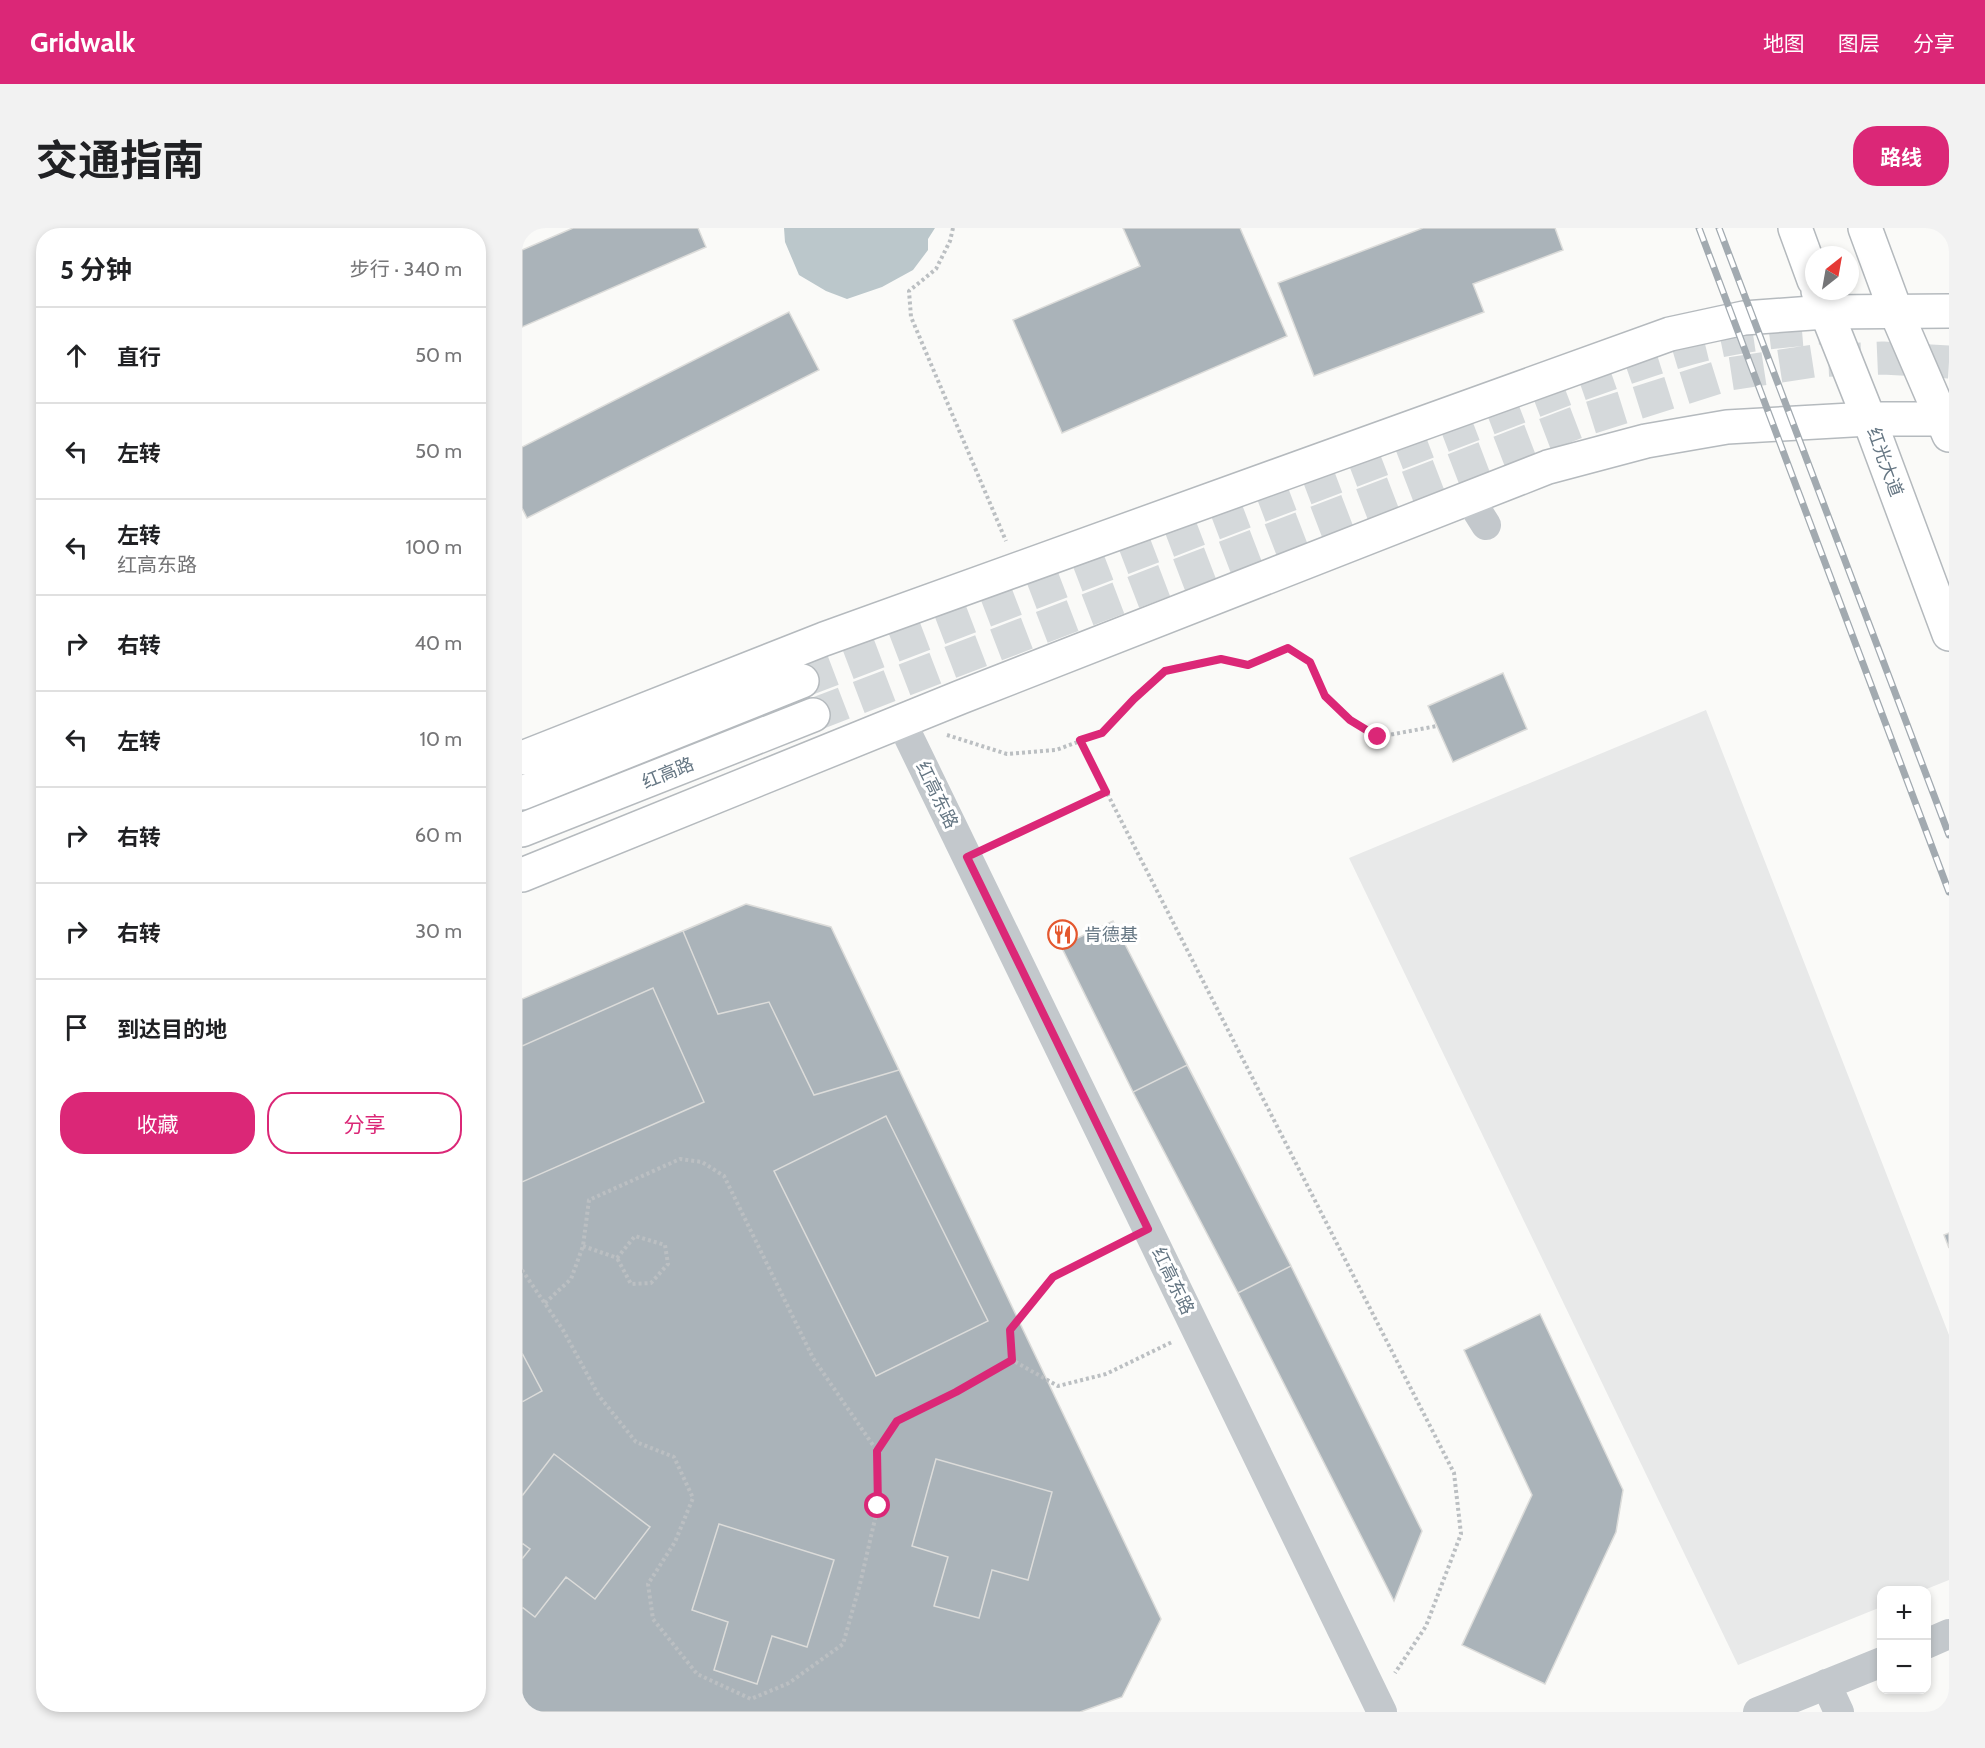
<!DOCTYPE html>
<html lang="zh">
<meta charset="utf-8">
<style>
body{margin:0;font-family:Cabin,"Noto Sans SC",sans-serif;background:#f2f2f2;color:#202124}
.controls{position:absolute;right:18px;bottom:18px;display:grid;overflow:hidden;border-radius:12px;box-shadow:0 3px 9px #0003}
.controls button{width:54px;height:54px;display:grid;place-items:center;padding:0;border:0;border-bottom:2px solid #e0e0e0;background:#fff;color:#202124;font:30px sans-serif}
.compass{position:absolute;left:1283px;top:18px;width:54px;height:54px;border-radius:50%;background:#fff;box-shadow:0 3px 9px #0003;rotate:31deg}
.stop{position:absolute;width:18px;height:18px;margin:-14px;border:4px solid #db2777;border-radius:50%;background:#fff}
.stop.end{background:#db2777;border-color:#fff;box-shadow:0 2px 6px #0008}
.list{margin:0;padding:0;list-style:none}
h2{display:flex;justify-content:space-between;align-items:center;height:78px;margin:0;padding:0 24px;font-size:26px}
h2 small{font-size:20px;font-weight:400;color:#757577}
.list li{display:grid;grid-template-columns:39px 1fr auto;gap:18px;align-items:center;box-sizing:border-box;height:96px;padding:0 24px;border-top:2px solid #e0e0e0}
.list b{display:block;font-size:22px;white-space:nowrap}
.list p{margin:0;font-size:20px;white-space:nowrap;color:#757577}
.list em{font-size:20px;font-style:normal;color:#757577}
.actions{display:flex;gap:12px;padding:18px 24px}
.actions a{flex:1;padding:14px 0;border:2px solid #db2777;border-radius:24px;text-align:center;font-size:21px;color:#db2777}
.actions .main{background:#db2777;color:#fff}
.icon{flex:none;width:33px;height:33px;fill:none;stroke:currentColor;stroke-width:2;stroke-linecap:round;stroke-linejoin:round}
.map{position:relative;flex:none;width:1427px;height:1484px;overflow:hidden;border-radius:24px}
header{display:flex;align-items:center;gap:36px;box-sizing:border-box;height:84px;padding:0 30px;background:#db2777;color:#fff}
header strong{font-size:28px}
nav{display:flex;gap:33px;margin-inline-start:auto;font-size:21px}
.intro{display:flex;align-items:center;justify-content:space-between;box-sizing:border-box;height:144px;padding:0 36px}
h1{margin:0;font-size:42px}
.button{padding:15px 27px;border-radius:24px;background:#db2777;color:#fff;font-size:21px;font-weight:700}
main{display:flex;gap:36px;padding:0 36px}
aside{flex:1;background:#fff;border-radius:24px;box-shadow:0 3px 9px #0003}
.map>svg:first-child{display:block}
</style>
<header>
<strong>Gridwalk</strong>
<nav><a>地图</a><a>图层</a><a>分享</a></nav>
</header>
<div class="intro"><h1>交通指南</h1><a class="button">路线</a></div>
<main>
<aside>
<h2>5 分钟<small>步行 · 340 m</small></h2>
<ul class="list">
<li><svg class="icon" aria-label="ahead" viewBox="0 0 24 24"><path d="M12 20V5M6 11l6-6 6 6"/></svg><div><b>直行</b></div><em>50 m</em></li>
<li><svg class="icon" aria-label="left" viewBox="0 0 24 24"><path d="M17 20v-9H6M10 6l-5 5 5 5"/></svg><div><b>左转</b></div><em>50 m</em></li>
<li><svg class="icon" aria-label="left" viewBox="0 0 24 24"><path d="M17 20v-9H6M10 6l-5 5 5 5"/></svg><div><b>左转</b><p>红高东路</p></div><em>100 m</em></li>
<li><svg class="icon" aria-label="right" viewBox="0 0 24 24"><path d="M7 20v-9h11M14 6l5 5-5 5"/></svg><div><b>右转</b></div><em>40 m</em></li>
<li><svg class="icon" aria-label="left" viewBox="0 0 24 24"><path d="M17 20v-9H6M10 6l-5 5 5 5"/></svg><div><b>左转</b></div><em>10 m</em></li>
<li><svg class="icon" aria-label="right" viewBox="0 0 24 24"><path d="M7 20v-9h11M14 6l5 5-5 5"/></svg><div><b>右转</b></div><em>60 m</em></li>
<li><svg class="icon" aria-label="right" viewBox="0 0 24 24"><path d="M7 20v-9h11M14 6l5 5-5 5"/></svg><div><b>右转</b></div><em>30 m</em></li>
<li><svg class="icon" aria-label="arrive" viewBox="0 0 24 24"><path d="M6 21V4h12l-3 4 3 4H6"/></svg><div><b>到达目的地</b></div></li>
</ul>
<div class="actions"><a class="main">收藏</a><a>分享</a></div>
</aside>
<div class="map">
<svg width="1427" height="1484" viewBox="0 0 1427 1484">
<rect width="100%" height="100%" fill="#fafaf8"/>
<!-- built -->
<path fill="#e8e9e9" d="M1184 482 1427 1107V1352L1402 1362H1360L1359 1379 1216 1437 827 630Z"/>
<!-- water -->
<path fill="#bbc7cb" d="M262 0H413L406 11V22L391 42 360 59 325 71 304 63 277 47 263 14Z"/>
<!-- building -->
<path fill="#aab3b9" stroke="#dcdcda" stroke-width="1.5" d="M51 0H176L184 19 0 99V22Z
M601 0H718L765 108 540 205 491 92 618 38Z
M901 0H1033L1041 22 951 56 962 84 792 148 756 55Z
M267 84 297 142 5 290 0 280V219Z
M981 445 1005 501 931 534 906 478Z
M224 676 309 699 639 1391 600 1469 558 1484H7L0 1470V771Z
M224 676 309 699 377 842 292 867 247 774 196 786 161 703Z
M591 693 769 1038 900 1303 872 1373 716 1065 611 864 539 718Z
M131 760 182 874 0 954V818Z
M665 837 769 1038 716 1065 611 864Z
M364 888 466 1093 354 1148 252 943Z
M1427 1005V1020L1422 1007Z
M1018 1086 1101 1262 1094 1304 1023 1456 940 1417 1010 1267 942 1122Z
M0 1125 20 1163 0 1174Z
M32 1226 128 1299 73 1371 44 1349 13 1389 0 1379V1331L8 1321 0 1315V1268Z
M414 1231 530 1264 506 1352 470 1342 457 1390 412 1378 426 1329 390 1318Z
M197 1296 312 1332 285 1419 250 1408 235 1456 192 1442 206 1394 170 1382Z"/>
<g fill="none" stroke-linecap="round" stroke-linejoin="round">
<!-- major-tunnel -->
<path stroke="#d5d9db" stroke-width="33" stroke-dasharray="33 16" stroke-linecap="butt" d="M280 453 1045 161C1095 144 1146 124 1198 113 1232 106 1268 102 1302 100
M291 487 1061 192 1207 146 1292 133 1361 130 1427 134"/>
<defs>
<path id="major" d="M0 530 302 411 1148 106 1222 90 1304 84 1427 83
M0 565 280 453
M0 602 291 487
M0 647 439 469 1026 239 1124 213 1205 199 1347 191H1427"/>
<path id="highway" d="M1273 0 1292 52
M1343 0 1374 84 1427 207
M1296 63 1347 191 1427 406"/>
</defs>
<!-- major casing -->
<use href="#major" stroke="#b5babe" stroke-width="36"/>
<!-- highway casing -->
<use href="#highway" stroke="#b4b9bd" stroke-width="36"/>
<!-- path -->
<path stroke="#bbbfc2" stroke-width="4" stroke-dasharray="3 3" stroke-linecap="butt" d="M431 0 428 13 414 41 387 63 389 89 484 313
M425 507 485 526 534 522 580 505 612 471 643 443 699 431 726 437 766 420 788 434 803 468 828 492 856 509 915 498
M558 512 932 1245 939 1306 904 1398 873 1445
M470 617 584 563
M601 1014 531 1049 488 1103 490 1132 536 1158 584 1146 650 1114
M61 1018 95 1030 113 1008 143 1017 146 1036 129 1055 109 1056 95 1030
M0 1042 41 1102 77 1168 114 1214 152 1229 171 1270 153 1314 126 1356 131 1391 175 1446 229 1471 267 1455 321 1416 338 1356 356 1278 355 1223 375 1193 434 1164 490 1132
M23 1075 49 1051 61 1018 67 972 158 931 180 934 202 948 291 1130 355 1223"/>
<!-- minor -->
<path stroke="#c3c8cc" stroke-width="30" d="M947 270 964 297
M379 493 860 1484
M1404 1416 1427 1406
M1304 1456 1317 1484
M1236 1484 1360 1434"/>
<!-- major -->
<use href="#major" stroke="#fff" stroke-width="33"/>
<!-- highway -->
<use href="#highway" stroke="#fff" stroke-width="33"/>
<defs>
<path id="rail" d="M1177 0 1427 664
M1197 0 1427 607"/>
</defs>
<!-- rail casing -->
<use href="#rail" stroke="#a2aab0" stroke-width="7"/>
<!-- rail -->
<use href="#rail" stroke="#fff" stroke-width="4.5" stroke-dasharray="14" stroke-linecap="butt"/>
</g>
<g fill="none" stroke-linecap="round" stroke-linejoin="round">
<!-- route -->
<path stroke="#db2777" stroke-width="8" d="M356 1278 355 1223 375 1193 434 1164 490 1132 488 1102 531 1049 626 1001 445 629 584 564 558 512 580 505 612 471 643 443 699 431 726 437 766 420 788 434 803 468 828 492 856 509"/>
</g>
<!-- icons -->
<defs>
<symbol id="restaurant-ring" viewBox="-11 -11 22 22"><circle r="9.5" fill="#fff" stroke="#e4572e" stroke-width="1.5"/><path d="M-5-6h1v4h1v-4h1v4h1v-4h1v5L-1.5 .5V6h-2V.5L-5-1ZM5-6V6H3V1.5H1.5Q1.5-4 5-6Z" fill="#e4572e"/></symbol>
</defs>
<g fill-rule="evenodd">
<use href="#restaurant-ring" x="524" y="690" width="33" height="33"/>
</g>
<g text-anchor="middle" stroke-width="6" stroke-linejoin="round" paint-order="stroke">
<!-- street labels -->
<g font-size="18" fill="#657683" stroke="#fff">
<text transform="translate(1363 234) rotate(70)" y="6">红光大道</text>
<text transform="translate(146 545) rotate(-22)" y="6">红高路</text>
<text transform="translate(415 567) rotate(64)" y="6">红高东路</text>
<text transform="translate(651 1053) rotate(64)" y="6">红高东路</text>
</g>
<!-- poi labels -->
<g font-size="18" fill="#657683" stroke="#fff" text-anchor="start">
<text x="562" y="713">肯德基</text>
</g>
</g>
</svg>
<div class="controls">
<button>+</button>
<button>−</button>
</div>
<svg class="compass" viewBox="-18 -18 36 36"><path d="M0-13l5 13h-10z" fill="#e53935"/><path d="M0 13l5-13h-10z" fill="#757577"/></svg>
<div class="stop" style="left:356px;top:1278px"></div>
<div class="stop end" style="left:856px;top:509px"></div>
</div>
</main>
